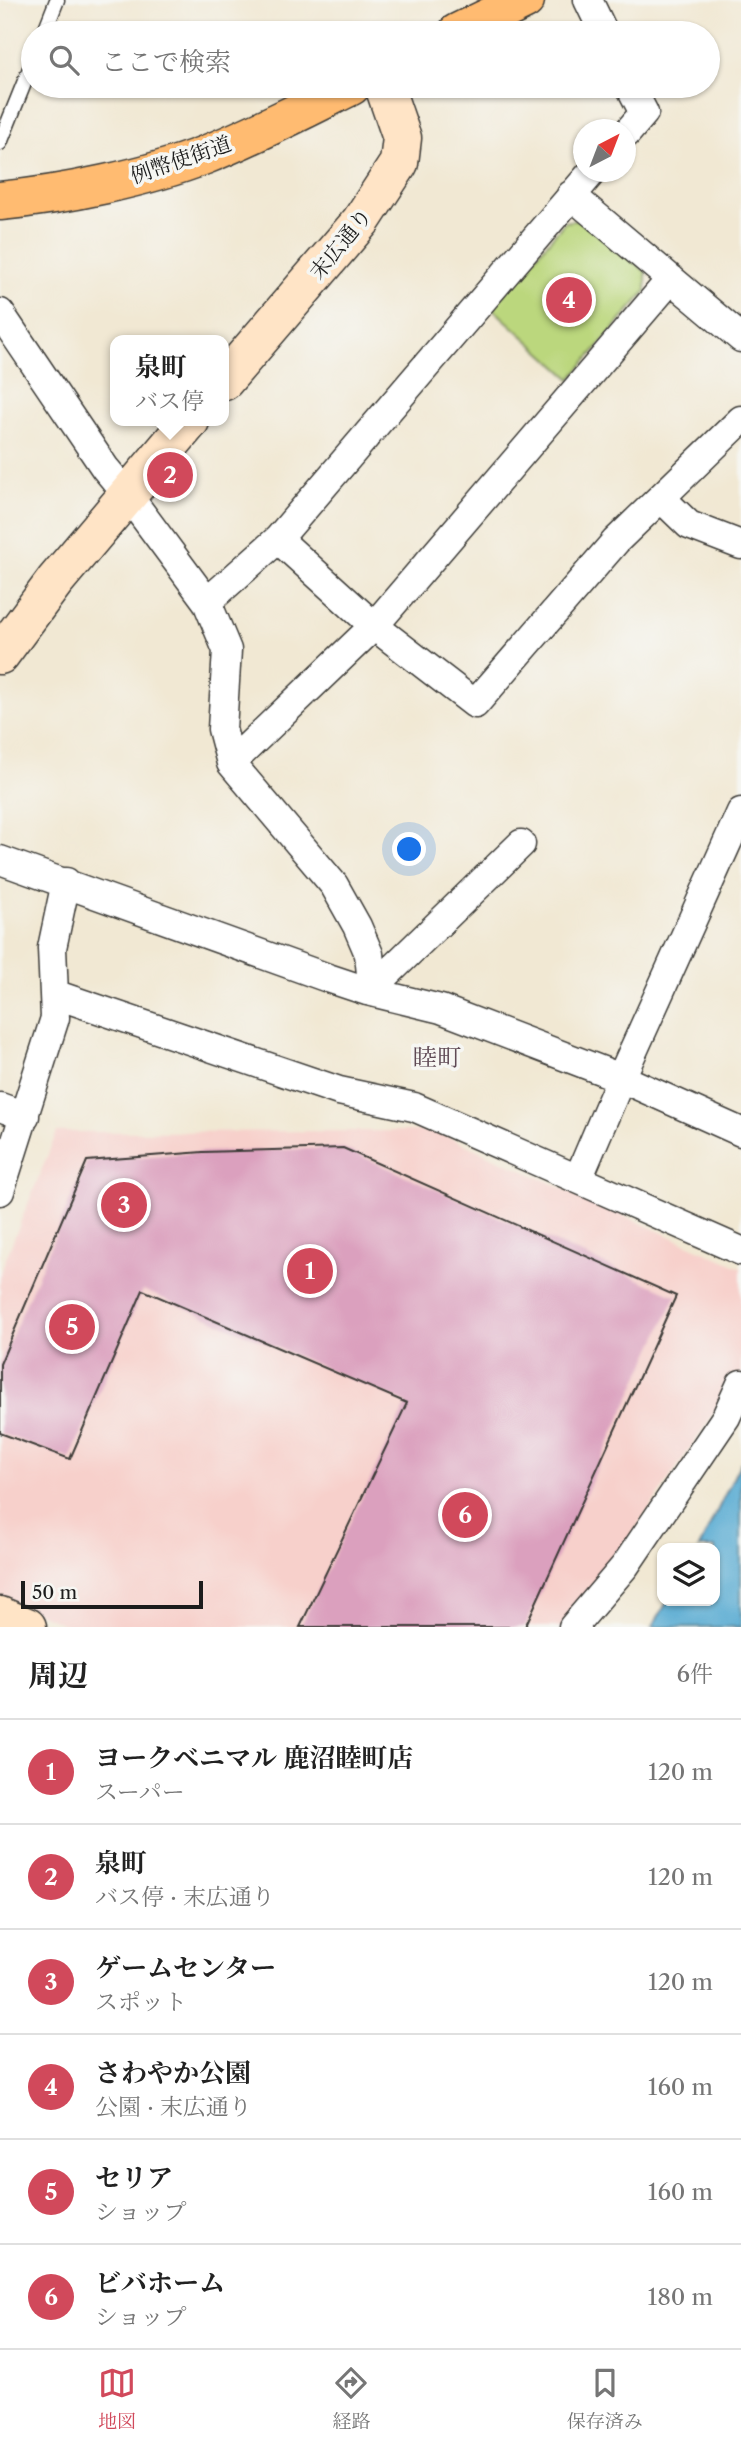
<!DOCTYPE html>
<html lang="ja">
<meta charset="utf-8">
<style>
body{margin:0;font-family:"Libre Caslon Text","Noto Serif JP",serif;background:#f2f2f2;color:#222}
.controls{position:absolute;right:21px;bottom:21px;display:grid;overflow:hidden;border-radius:14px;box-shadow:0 2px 5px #0004}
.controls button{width:63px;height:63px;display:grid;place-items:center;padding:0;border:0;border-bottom:2px solid #e0e0e0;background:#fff;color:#222;font:35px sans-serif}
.compass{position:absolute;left:573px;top:119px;width:63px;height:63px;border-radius:50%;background:#fff;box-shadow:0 2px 5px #0004;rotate:42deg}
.scale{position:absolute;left:21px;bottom:18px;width:182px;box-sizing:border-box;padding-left:7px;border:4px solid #1c1c1c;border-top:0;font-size:19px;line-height:24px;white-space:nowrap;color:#1c1c1c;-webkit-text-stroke:5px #f6f6f2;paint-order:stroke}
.you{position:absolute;left:410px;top:850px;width:24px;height:24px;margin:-18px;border:5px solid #fff;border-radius:50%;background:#1a73e8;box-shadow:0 0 0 10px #1a73e833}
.badge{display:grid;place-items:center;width:46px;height:46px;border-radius:50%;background:#d1495b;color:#fff;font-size:23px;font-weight:700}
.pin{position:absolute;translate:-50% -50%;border:4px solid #fff;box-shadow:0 2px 7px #0006}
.popup{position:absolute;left:110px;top:335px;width:119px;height:91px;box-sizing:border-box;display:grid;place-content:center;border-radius:14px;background:#fff;filter:drop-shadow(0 2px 5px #0005);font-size:23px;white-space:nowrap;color:#767676}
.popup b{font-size:26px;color:#222}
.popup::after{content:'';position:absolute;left:50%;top:100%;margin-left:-14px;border:14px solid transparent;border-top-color:#fff}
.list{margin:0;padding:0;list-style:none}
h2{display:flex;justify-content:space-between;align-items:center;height:91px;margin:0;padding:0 28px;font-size:30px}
h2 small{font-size:23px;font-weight:400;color:#767676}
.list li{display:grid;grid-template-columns:46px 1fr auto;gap:21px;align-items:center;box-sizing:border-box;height:105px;padding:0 28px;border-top:2px solid #e0e0e0}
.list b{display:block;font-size:26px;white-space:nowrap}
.list p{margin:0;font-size:23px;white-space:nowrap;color:#767676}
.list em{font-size:23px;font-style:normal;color:#767676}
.icon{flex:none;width:38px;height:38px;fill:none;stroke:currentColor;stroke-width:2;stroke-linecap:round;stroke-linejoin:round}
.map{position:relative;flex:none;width:741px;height:1627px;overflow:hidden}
.search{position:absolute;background:#fff;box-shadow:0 2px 5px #0004;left:21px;right:21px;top:21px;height:77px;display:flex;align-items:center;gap:18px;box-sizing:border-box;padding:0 24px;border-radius:38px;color:#767676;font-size:26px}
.sheet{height:721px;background:#fff}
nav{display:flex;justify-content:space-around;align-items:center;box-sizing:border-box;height:98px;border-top:2px solid #e0e0e0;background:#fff;font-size:19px;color:#767676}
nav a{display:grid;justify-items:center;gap:4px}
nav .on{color:#d1495b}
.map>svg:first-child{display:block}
</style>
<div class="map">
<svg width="741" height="1627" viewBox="0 0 741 1627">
<rect width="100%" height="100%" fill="#f6f6f2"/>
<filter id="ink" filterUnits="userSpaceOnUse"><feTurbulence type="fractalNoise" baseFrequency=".0143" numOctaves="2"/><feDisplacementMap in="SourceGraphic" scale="14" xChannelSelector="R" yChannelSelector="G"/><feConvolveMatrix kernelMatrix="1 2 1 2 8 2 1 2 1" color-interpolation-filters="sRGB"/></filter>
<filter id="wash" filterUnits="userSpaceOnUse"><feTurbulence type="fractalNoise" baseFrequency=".00686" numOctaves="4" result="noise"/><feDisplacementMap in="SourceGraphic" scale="28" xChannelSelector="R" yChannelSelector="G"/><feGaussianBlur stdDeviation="1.57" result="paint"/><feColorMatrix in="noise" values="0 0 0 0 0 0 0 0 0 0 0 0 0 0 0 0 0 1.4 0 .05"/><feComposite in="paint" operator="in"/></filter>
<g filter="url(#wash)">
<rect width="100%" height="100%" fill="#f1e8d3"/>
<!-- built -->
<path fill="#f7d0cb" d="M435 1131 741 1268V1373L569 1627H71L0 1597V1273L57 1132Z"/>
<!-- green -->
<path fill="#bbd77d" stroke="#6c7a4c" stroke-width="2" d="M585 219 646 272V291L571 379 492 308 565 222Z"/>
<!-- water -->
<path fill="#56aad2" stroke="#396377" stroke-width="2" d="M741 1462V1627H652L668 1601H715V1548H699Z"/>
<g id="blocks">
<!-- building -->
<path fill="#dba0be" d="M343 1148 676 1296 525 1627H300L407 1403 143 1290 70 1459 0 1433V1364L87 1161 203 1152Z"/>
</g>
</g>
<g filter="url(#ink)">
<use href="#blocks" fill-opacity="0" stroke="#3c3b37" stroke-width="2"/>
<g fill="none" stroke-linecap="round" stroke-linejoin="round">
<defs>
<path id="lane" d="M44 33 57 0
M0 143 33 61"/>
<path id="street" d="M588 0 604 33
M626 134 644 113 630 86
M571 195 741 338
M0 313 105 468 127 494 207 602 227 650 222 729 231 763 334 885 357 926 369 954 371 974 367 991
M661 498 689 525 741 545
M278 539 374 626 475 704 616 541 741 420
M207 602 278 539 592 172
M231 763 374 626 671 279
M0 860 328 978 367 991 441 1009 621 1078 741 1132
M371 974 386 975 521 844
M54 994 339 1091 414 1107 741 1251
M0 1107 25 1116
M578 1179 621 1078 741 812
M0 1191 55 1018 52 948 66 882
M573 1627 625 1566 726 1417 741 1384"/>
<path id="secondary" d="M224 381 361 221 399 163 402 138 384 86
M0 655 55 581 190 421
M0 1616 27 1627"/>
<path id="highway" d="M457 33 525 0
M0 201C63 195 146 178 205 155 255 135 303 110 351 86"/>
</defs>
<!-- lane casing -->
<use href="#lane" stroke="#3c3b37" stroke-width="17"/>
<!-- street casing -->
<use href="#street" stroke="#3c3b37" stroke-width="31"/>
<!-- secondary casing -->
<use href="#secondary" stroke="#3c3b37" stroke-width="41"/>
<!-- highway casing -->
<use href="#highway" stroke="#3c3b37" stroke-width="41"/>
<!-- lane -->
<use href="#lane" stroke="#fff" stroke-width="14"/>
<!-- street -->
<use href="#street" stroke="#fff" stroke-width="28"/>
<!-- secondary -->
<use href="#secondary" stroke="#ffe4c6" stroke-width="38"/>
<!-- highway -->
<use href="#highway" stroke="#ffbb71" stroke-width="38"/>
</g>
</g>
<g text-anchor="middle" stroke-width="7" stroke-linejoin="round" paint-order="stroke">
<!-- street labels -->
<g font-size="21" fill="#1c1c1c" stroke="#f6f6f2">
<text transform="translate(181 160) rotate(-19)" y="7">例幣使街道</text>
<text transform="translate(341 244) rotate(-51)" y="7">末広通り</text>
</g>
<!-- quarter labels -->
<g font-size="24" fill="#5f4a55" stroke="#f6f6f2">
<text x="437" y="1066">睦町</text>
</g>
</g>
</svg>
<div class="controls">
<button><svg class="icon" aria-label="layers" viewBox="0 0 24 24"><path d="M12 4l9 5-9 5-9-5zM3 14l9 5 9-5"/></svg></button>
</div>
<svg class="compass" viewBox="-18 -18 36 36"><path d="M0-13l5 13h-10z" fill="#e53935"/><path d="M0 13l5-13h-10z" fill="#767676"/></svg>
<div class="scale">50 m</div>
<div class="you"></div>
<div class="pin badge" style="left:310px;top:1271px">1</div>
<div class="pin badge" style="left:170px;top:475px">2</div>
<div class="popup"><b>泉町</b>バス停</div>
<div class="pin badge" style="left:124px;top:1205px">3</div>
<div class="pin badge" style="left:569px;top:300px">4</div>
<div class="pin badge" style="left:72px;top:1327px">5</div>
<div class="pin badge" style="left:465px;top:1515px">6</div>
<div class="search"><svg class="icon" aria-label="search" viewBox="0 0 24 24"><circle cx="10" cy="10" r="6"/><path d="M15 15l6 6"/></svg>ここで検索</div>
</div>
<section class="sheet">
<h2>周辺<small>6件</small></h2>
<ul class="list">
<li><span class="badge">1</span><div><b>ヨークベニマル 鹿沼睦町店</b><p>スーパー</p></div><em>120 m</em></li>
<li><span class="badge">2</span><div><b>泉町</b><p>バス停 · 末広通り</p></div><em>120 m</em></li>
<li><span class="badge">3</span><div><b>ゲームセンター</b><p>スポット</p></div><em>120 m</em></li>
<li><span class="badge">4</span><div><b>さわやか公園</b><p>公園 · 末広通り</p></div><em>160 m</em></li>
<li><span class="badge">5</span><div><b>セリア</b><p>ショップ</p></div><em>160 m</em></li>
<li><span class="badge">6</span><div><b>ビバホーム</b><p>ショップ</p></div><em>180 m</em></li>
</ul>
</section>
<nav>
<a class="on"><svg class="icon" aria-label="map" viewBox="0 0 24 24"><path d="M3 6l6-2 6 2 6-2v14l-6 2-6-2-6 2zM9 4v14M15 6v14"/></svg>地図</a>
<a><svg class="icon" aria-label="directions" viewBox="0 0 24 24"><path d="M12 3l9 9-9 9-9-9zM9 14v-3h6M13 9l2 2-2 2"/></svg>経路</a>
<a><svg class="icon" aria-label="saved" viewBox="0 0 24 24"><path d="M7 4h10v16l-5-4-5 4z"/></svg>保存済み</a>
</nav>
